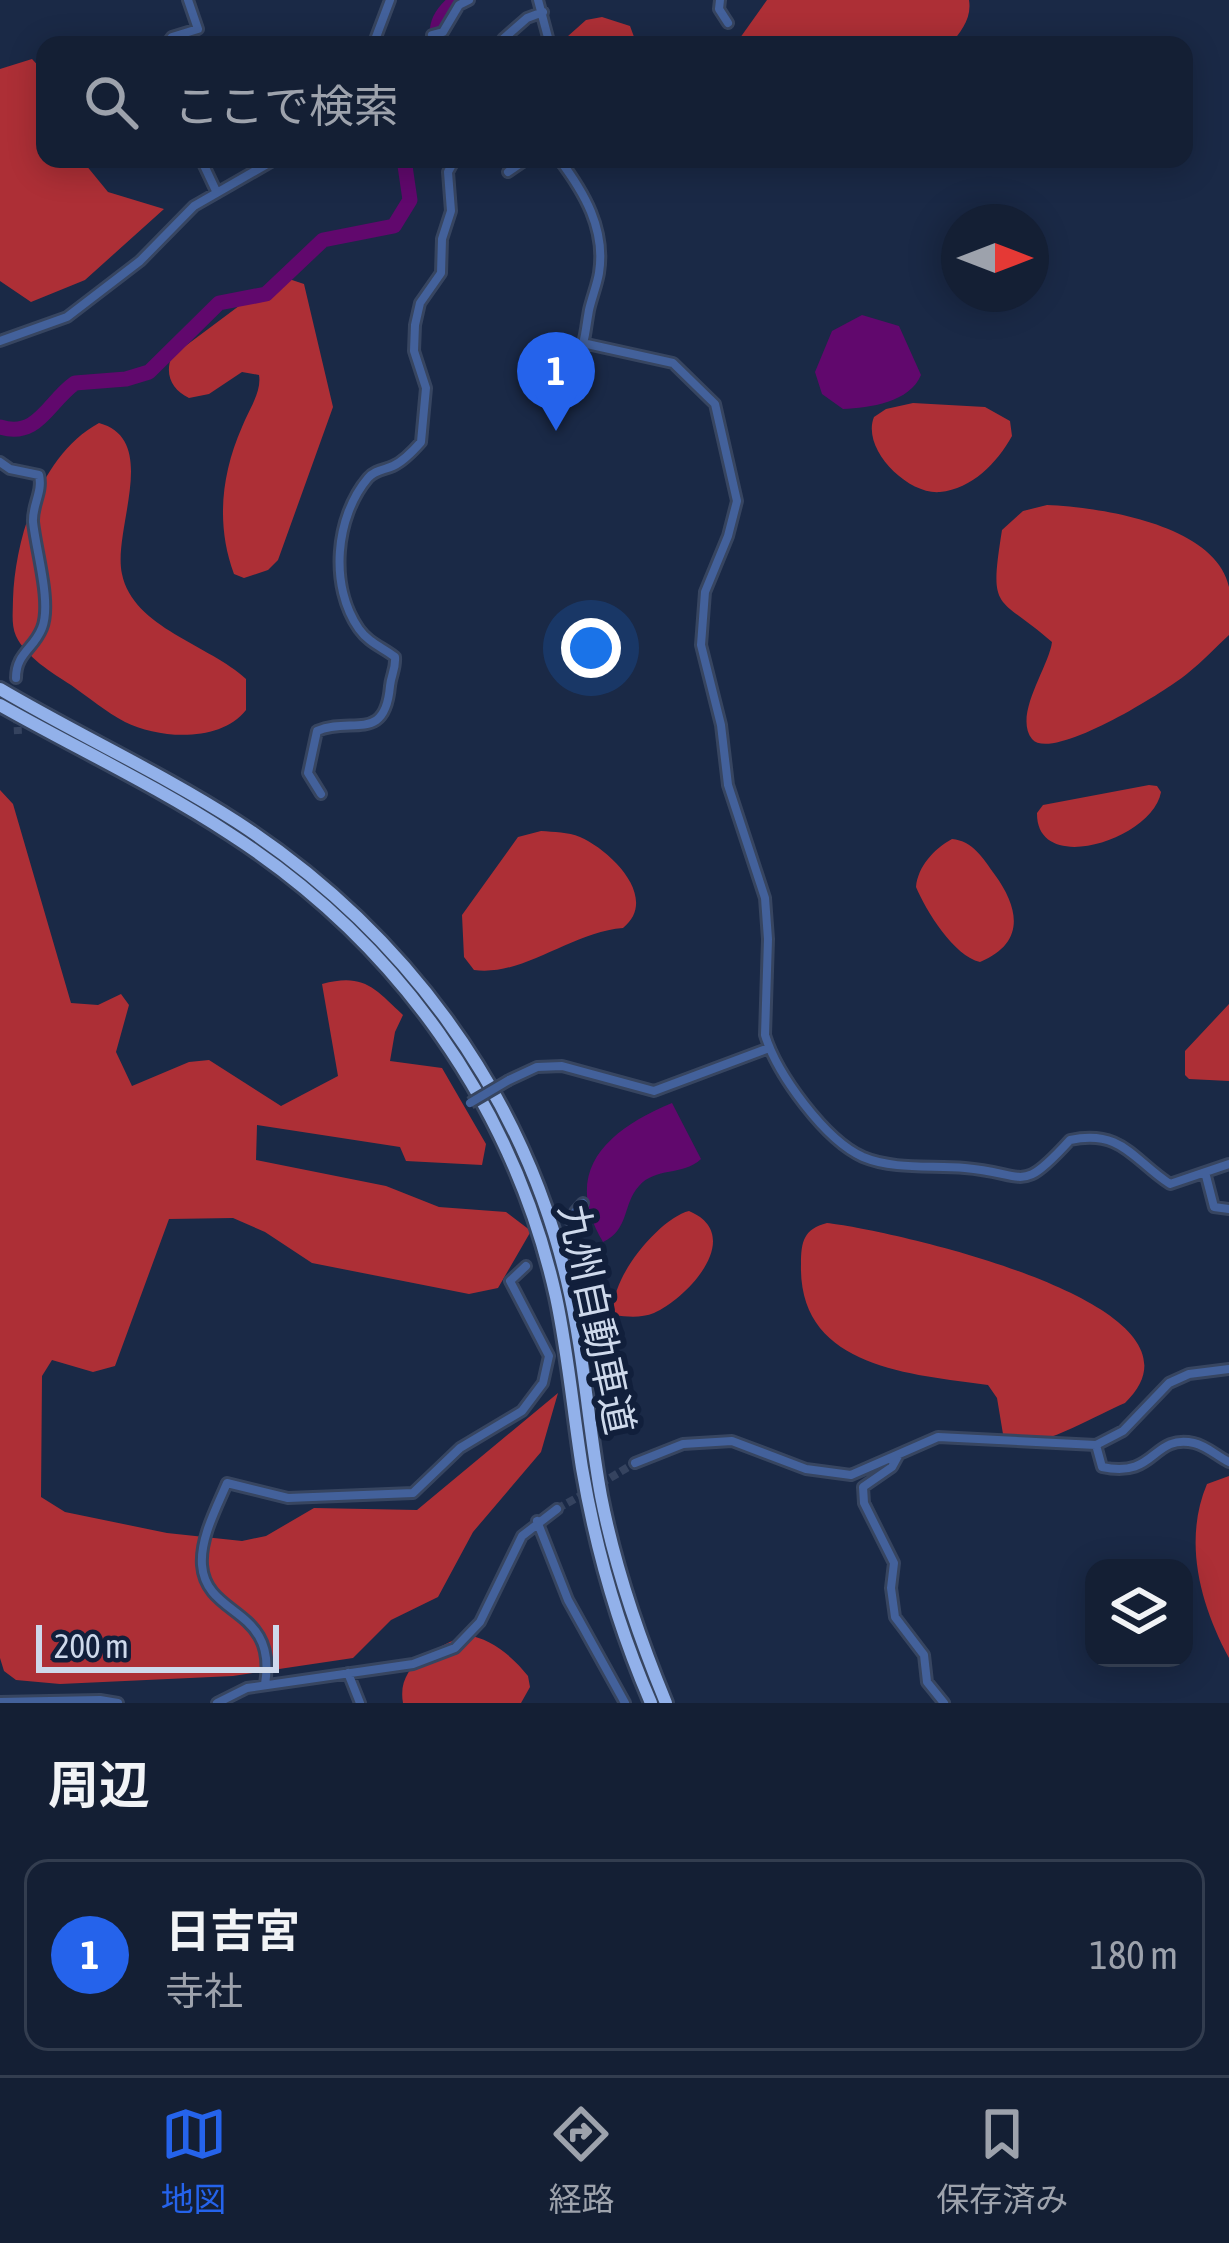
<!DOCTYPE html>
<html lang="ja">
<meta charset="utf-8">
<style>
body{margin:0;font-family:"Asap Condensed","Noto Sans JP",sans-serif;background:#212c40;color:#f1f3f6}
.controls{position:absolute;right:36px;bottom:36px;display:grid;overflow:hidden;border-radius:24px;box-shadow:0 6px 30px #0003}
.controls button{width:108px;height:108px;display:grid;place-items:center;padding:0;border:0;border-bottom:3px solid #333d4f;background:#141f34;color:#f1f3f6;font:60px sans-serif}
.compass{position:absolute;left:941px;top:204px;width:108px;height:108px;border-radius:50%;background:#141f34;box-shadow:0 6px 30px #0003;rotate:90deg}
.scale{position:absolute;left:36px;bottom:30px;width:243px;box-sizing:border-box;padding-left:12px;border:6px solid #ced9eb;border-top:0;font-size:33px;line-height:42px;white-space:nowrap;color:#ced9eb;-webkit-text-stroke:9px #111f3b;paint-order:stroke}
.you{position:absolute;left:591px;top:648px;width:42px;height:42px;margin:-30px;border:9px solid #fff;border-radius:50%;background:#1a73e8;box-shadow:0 0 0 18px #1a73e833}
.badge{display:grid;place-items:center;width:78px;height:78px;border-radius:50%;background:#2563eb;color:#fff;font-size:39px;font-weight:700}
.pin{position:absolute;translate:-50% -99px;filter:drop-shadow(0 3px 6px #0008)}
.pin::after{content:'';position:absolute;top:63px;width:42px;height:36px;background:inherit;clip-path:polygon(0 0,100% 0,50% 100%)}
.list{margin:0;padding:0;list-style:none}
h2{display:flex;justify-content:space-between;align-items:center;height:156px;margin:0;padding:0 48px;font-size:51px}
h2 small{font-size:39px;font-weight:400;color:#9da2ac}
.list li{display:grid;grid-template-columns:78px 1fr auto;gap:36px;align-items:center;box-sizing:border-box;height:192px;margin:0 24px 24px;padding:0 24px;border:3px solid #333d4f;border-radius:24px}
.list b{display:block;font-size:45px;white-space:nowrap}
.list p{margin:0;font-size:39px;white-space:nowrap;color:#9da2ac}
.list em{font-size:39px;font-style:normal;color:#9da2ac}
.icon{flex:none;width:66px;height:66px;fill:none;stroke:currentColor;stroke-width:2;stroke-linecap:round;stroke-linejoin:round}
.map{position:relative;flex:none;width:1229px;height:1703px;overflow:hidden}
.search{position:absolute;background:#141f34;box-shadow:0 6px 30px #0003;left:36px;right:36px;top:36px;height:132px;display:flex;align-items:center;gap:30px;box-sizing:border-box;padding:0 42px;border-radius:24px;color:#9da2ac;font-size:45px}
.sheet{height:372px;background:#141f34}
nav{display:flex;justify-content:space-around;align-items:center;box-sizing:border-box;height:168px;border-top:3px solid #333d4f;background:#141f34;font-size:33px;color:#9da2ac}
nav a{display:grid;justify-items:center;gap:6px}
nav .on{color:#2563eb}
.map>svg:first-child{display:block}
</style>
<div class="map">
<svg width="1229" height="1703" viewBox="0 0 1229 1703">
<rect width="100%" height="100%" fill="#1a2946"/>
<!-- forest -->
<path fill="#ad2f36" d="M767 0H969C972 19 961 31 950 45H735Z
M602 17 630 26 637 45H558L586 20Z
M32 59 45 73V159H81L108 192 164 209 85 280 31 302 0 281V69Z
M286 278 304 284 333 407 278 560 268 570 244 578 234 574C216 525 221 475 242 427 248 411 262 392 259 375L242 372 209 394 189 398C172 390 164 374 172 356L275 279Z
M913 403 985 407 1010 421 1012 436C997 463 972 489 940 492 908 495 861 449 874 417L886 409Z
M99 423C161 440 112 530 122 574 133 628 210 645 246 679V710C220 743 159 739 125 722 106 712 88 697 71 685 52 673 26 657 16 636 11 625 13 611 13 599 15 538 41 454 99 423Z
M1047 505C1098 507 1216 524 1229 587 1229 601 1229 620 1229 635 1216 647 1203 661 1188 673 1168 690 1052 763 1032 739 1013 715 1049 667 1052 642 996 594 989 613 1002 530L1023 511Z
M1149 785 1157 786 1161 792C1153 839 1036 877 1037 813L1043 805Z
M0 790 13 804 71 1003 98 1005 121 994 129 1005 116 1052 132 1086 189 1062 209 1060 281 1106 338 1076 322 984C364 973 374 988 403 1015L395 1032 390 1061 442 1068 486 1144 482 1165 406 1161 400 1147 257 1125 256 1160 386 1186 439 1207 506 1212 531 1231 498 1288 469 1294 312 1263 265 1232 233 1218 169 1219 115 1366 93 1372 52 1360 42 1376 41 1497 65 1512 167 1533 242 1541 266 1536 314 1508 417 1510 558 1393 541 1452 473 1532 438 1597 391 1620 353 1658 233 1676 60 1684 16 1680 4 1671 0 1658Z
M541 831C554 832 568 832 580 837 610 850 660 898 623 928 571 932 523 977 474 970L464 957 462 915 518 837Z
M952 839C973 841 983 858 995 875 1019 908 1026 943 980 962 954 956 926 911 916 887 918 866 934 849 952 839Z
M1229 1004V1081L1189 1079 1185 1075V1051Z
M689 1211C746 1235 688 1298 654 1313 642 1318 627 1317 615 1315 605 1284 659 1218 689 1211Z
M827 1223C883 1229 1229 1303 1125 1403 1095 1416 1035 1451 1005 1446L997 1398 988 1385C910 1374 798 1368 801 1264 801 1241 804 1229 827 1223Z
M1229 1476V1658C1200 1604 1183 1541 1207 1484Z
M466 1635C491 1638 513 1657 528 1676L530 1687 521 1703H403C396 1664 436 1648 466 1635Z"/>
<!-- water -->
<path fill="#61086d" d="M862 315 899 326 921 375C910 402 870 408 843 409L822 394 815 372 832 331Z
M672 1103 701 1159C683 1176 655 1167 639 1186 622 1205 630 1229 603 1242 561 1171 607 1130 672 1103Z"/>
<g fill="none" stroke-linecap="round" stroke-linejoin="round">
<!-- river -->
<path stroke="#61086d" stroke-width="15" d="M439 45C433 25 442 12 457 0
M0 427C38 439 48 402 75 383L126 379 149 372 219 303 266 294 323 240 394 226 410 200 404 159"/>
<!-- minor-tunnel -->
<path stroke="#35435f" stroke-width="8" stroke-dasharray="8 4" stroke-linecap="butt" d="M17 715 18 734
M556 1233 575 1212
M600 1484 635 1463
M557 1509 587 1492"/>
<defs>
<path id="minor" d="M538 0 550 45
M720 0 719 9 728 23
M432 35 443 32 459 5 469 0
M503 39 527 18 543 12
M166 45 172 37 198 29 188 0
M373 45 390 0
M201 159 217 193
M559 159C584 192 606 229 599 273 597 285 592 297 589 310 582 350 588 343 560 376
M508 172 527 159
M0 341 67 317 140 261 194 206 276 159
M587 344 673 363 715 404 737 501 728 536 705 592 701 645 721 725 728 785 765 898 768 939 765 1035C777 1074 825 1140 863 1157 894 1170 932 1165 965 1168 1028 1173 1019 1196 1070 1140 1122 1129 1133 1160 1170 1184L1229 1164
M0 462 10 469 39 475C43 492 32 505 33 522 36 551 52 603 42 628 34 649 16 653 16 678
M321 794 308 773 317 731C351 716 385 744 390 686 391 675 396 669 395 657 382 647 369 643 359 629 329 586 335 517 368 478 375 470 384 470 393 466 404 461 414 450 421 442L426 388 414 351 415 325 420 303 441 273 442 239 451 211 448 172 455 159
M509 1080 537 1067 562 1066 654 1091 769 1048
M1205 1172 1214 1207 1229 1209
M575 1212 583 1203
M1096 1445 1102 1467C1157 1479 1151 1434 1194 1443 1207 1446 1217 1456 1229 1462
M898 1456 892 1467 863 1487 864 1503 894 1563 891 1588 895 1617 924 1655 927 1682 944 1703
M635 1463 683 1444 732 1441 806 1469 851 1475 938 1437 1096 1445 1123 1431 1169 1383 1189 1374 1229 1369
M537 1521 568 1600 625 1703
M348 1673 360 1703
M265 1684C278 1607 206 1618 202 1565 200 1538 217 1507 227 1483L288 1498 413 1493 460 1448 522 1411 543 1383 549 1356 510 1281 526 1266
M0 1702 100 1700 118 1703
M217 1703 247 1688 413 1664 455 1648 480 1622 522 1536 557 1509"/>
<path id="highway" d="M0 689C78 735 161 773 237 822 401 929 522 1089 567 1281 584 1352 588 1425 601 1496 615 1568 638 1635 666 1703
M0 705C76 748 157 786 230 834 396 941 513 1104 556 1297 568 1353 573 1411 582 1468 596 1550 618 1627 651 1703"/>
</defs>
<!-- minor casing -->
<use href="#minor" stroke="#374560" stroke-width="14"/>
<!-- highway casing -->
<use href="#highway" stroke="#374560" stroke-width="18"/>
<!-- minor -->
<use href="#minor" stroke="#43619b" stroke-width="8"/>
<!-- highway -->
<use href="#highway" stroke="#92b1ea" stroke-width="12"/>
<defs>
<path id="minor-bridge" d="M470 1103 509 1080"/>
</defs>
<!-- minor-bridge casing -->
<use href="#minor-bridge" stroke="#374560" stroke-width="14" stroke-linecap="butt"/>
<!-- minor-bridge -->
<use href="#minor-bridge" stroke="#43619b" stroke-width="8"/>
</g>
<g text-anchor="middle" stroke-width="12" stroke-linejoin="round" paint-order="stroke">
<!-- street labels -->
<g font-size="39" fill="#ced9eb" stroke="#111f3b">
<text transform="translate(597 1319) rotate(78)" y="14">九州自動車道</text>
</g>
</g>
</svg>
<div class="controls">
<button><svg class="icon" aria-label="layers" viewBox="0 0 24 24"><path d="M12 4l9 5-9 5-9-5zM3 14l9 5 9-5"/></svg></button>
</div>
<svg class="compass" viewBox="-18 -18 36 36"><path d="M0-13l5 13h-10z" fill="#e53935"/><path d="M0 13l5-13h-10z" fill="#9da2ac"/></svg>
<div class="scale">200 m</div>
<div class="you"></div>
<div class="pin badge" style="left:556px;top:431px">1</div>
<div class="search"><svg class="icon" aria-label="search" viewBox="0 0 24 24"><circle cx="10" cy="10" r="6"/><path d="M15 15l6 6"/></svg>ここで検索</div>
</div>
<section class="sheet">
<h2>周辺<small></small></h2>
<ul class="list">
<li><span class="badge">1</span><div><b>日吉宮</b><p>寺社</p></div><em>180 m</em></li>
</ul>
</section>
<nav>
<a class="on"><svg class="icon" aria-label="map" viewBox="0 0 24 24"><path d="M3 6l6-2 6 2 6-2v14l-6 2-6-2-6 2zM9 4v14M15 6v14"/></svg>地図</a>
<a><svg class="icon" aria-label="directions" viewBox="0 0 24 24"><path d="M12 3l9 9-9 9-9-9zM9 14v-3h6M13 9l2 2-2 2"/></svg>経路</a>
<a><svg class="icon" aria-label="saved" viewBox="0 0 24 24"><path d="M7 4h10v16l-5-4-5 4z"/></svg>保存済み</a>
</nav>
